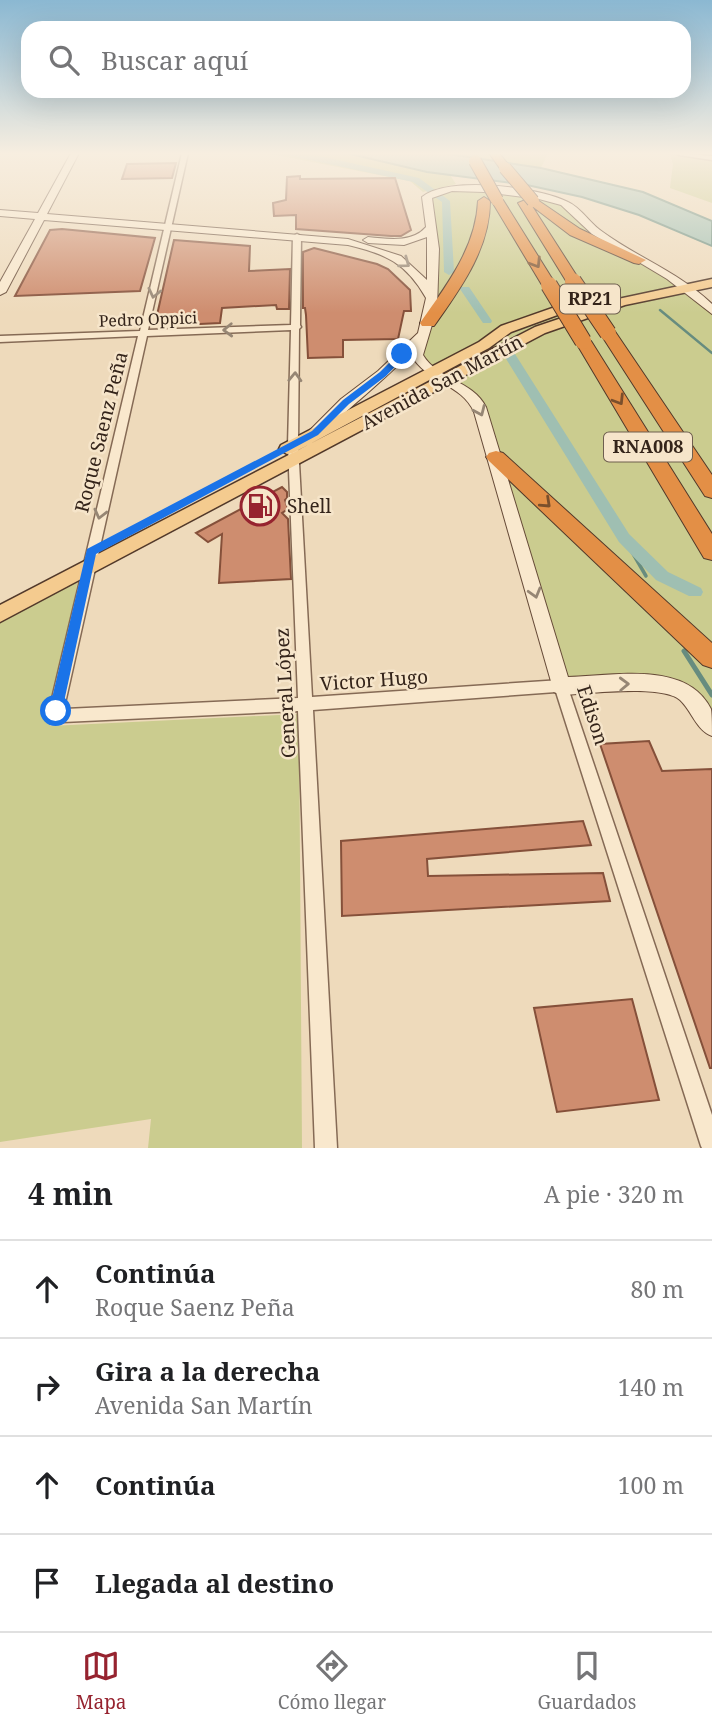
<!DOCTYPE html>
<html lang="es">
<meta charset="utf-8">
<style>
body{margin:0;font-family:"Noto Serif",serif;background:#f2f2f2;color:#202124}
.stop{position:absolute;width:21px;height:21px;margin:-16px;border:5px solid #1a73e8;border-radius:50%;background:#fff}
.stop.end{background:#1a73e8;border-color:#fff;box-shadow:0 2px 7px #0008}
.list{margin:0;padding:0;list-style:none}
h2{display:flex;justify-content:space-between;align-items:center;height:91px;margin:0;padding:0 28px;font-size:30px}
h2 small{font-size:23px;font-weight:400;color:#757577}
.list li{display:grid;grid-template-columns:46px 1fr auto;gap:21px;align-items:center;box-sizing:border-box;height:98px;padding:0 28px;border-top:2px solid #e0e0e0}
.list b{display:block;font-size:26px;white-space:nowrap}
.list p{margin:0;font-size:23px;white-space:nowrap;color:#757577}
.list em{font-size:23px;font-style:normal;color:#757577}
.icon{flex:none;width:38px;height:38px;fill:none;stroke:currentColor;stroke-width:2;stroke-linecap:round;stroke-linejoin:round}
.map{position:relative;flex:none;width:712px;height:1148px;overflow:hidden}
.search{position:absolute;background:#fff;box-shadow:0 7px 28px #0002;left:21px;right:21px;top:21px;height:77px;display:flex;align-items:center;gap:18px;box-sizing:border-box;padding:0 24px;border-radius:21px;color:#757577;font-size:26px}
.sheet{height:483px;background:#fff}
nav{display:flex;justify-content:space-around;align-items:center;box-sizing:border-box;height:98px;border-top:2px solid #e0e0e0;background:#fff;font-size:19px;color:#757577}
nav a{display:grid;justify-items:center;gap:4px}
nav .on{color:#96232f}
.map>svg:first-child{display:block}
</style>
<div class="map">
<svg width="712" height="1148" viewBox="0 0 712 1148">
<rect width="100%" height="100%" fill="#eedabb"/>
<!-- green -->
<path fill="#cbcc8f" d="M266 153H346L450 175 456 184 423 192 410 181Z
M443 153H548L541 168Z
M670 154 712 160V203L670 188 673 164Z
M455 188 552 198 593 230 659 269 712 310V727L686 692 561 686 473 397 422 366 424 331 428 323 427 197Z
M78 580 50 726 299 714 302 1148H148L151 1119 0 1142V623Z"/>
<!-- water -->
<path fill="#9fbfb2" stroke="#678c7f" stroke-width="2" d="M346 153H443L541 168 643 192 712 221V246L639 215 582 197 527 185 427 172Z"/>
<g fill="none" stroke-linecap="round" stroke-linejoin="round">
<!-- stream-far2 -->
<path stroke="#678c7f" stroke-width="2.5" d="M660 310 712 353"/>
<!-- stream-far1 -->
<path stroke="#678c7f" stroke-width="3.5" d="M624 538 646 576"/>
<!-- stream -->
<path stroke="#678c7f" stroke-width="5" d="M684 651 712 695"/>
<!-- canal -->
<path fill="#9fbfb2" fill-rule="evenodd" d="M277 153 324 157 419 178 450 201 454 272 449 275 444 272 442 202 413 182Z
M461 287H469L492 321 491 323H483L460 289Z
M509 351 515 354 629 534 668 572 701 588 703 592 701 596H689L656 580 619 542 503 354Z"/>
</g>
<!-- building -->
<path fill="#ce8d6f" stroke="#85503a" stroke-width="2" d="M176 163 172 178 122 179 127 164Z
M300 176V179L395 178 411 230 401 236H391L296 229V215L274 216 273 203 286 200 287 177Z
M62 229 155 238 140 291 15 296 50 230Z
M174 240 250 246 249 271 290 269 289 309H277L276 305 222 308 220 323 180 325 181 315H157Z
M314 248 377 264 388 269 410 290 411 311H404L398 339 343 340V357L308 358 306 315 305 308H303V252Z
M282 487 287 492V498L285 500 288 509 282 513 288 519 291 579 219 583 222 534 208 542 196 533Z
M649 741 662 771 712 769V1068H710L600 744Z
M583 821 591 845 427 859 428 876 603 873 610 901 342 916 341 841Z
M632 999 659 1100 557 1112 534 1008Z"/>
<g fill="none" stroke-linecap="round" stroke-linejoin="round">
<defs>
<path id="street" d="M182 153H188L148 330 291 325 293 236 297 234 301 236 300 325 301 327 299 329 298 445 312 697 561 680 566 682 712 1115V1148H702L701 1146 556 692 313 710 337 1148H315L298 711 63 722 51 715 49 711 138 336 0 342V336L140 331ZM291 330 288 445 298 698 65 709 64 708 147 336Z
M676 153 712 156V160L679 155Z"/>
<path id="secondary" d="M71 153H79L47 214 348 239 401 256 427 280V237L404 245 368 243 363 240 368 237C388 239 412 243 426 227L422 197C448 175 539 187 568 202 581 208 589 222 600 230 636 257 679 272 712 304V314L667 279 592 234 561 205 539 199 484 192 452 191 432 198 439 249 437 308 423 355C438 380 472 380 486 407L568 677C613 676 687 660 711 709 712 716 712 728 712 736 696 730 692 711 680 700 662 684 587 694 561 695L554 692 474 412C462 384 427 383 411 355L412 351C383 382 350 406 320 436H310L308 433 310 430 341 399 378 371 418 333 426 298C406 263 386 254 348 245L44 220 6 292 0 295V282L35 219 0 216V210L38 213Z"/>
<path id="primary" d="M712 279V287L625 305 545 333 0 622V605L535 327 618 299Z
M578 299 582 300V306L511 332 489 348 293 453 287 454 279 449 281 445 479 342 501 326Z"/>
<path id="highway" d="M489 153H499L511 168 509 170H501Z
M497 196 503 200 556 285 554 288 549 289 542 285 491 200Z
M484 197 490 201C490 249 460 289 434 326H422L420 323C446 286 476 248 478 201Z
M533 197 580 229 646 260 639 264 634 263 570 235 532 206 580 281 573 285 568 284 518 203Z
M608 328 614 330 712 475V498L705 496 600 333Z
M583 336 591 341 712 534V560L704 558 575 341Z
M496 451 503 453 712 643V668L703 665 489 461 486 457 489 453Z"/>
</defs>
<!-- street casing -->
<use href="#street" stroke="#856a55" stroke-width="3"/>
<!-- secondary casing -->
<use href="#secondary" stroke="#674b38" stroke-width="2"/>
<!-- primary casing -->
<use href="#primary" stroke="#52392a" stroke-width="3"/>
<!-- highway casing -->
<use href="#highway" stroke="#52392a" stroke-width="2"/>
<!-- street -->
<use href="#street" fill="#f9e8cd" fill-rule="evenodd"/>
<!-- secondary -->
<use href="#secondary" fill="#f9e8cd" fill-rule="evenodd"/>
<!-- primary -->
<use href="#primary" fill="#f4cb8f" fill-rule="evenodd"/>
<!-- highway -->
<use href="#highway" fill="#e38f46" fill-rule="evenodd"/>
<defs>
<path id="highway-bridge-far1" d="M475 161 497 200
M505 168 533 201"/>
<path id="highway-bridge" d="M573 281 608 333
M549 285 583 341"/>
</defs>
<!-- highway-bridge-far1 casing -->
<use href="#highway-bridge-far1" stroke="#52392a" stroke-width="14" stroke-linecap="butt"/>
<!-- highway-bridge casing -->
<use href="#highway-bridge" stroke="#52392a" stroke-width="18" stroke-linecap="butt"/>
<!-- highway-bridge-far1 -->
<use href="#highway-bridge-far1" stroke="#e38f46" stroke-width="12"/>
<!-- highway-bridge -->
<use href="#highway-bridge" stroke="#e38f46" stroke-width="16"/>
</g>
<!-- one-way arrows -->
<defs><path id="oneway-chevron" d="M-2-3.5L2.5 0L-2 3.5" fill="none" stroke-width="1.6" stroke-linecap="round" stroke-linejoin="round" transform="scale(1.75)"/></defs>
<g stroke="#968674">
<use href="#oneway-chevron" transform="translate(405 263) rotate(36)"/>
<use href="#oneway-chevron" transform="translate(154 293) rotate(103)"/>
<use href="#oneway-chevron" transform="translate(228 330) rotate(178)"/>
<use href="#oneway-chevron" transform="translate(295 377) rotate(-88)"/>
<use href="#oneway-chevron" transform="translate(480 411) rotate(66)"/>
<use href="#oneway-chevron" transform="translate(100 514) rotate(104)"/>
<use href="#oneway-chevron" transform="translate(535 593) rotate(74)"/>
<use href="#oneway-chevron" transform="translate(624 684) rotate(-2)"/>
</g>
<g stroke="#7a4f2c">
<use href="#oneway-chevron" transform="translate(536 263) rotate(58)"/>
<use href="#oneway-chevron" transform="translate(619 400) rotate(58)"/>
<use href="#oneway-chevron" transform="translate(546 503) rotate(43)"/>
</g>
<!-- sky -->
<linearGradient id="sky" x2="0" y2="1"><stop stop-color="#8bb8d2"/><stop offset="0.49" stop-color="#f7eee0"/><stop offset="1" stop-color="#f7eee0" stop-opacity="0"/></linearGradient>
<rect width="712" height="313" fill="url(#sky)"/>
<!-- route -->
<path fill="#1a73e8" d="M400 352 407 354 386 376 349 404 318 435 96 554 62 711 56 717 51 715 49 711 87 549 312 431 343 400 380 372Z"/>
<!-- icons -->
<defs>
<symbol id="fuel-ring" viewBox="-11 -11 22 22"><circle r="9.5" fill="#f6e5ca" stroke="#96232f" stroke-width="1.5"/><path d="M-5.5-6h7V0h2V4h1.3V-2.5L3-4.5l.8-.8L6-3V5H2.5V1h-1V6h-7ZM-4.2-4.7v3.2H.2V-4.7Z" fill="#96232f"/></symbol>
</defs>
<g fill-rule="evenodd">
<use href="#fuel-ring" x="238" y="484" width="44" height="44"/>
</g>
<g text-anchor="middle" stroke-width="5" stroke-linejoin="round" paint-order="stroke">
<!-- far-street labels -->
<g font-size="16" fill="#34241a" stroke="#f6e5ca">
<text transform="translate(148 319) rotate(-2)" y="6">Pedro Oppici</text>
</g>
<!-- shield labels -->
<g fill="#f6e5ca" stroke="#6e5e4f" stroke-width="2">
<rect x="560" y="284.5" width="60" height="29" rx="5"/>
<rect x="604" y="432.5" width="88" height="29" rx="5"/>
</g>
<g font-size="18" font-weight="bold" fill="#34241a">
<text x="590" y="305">RP21</text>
<text x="648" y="453">RNA008</text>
</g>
<!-- street labels -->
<g font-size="19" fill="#34241a" stroke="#f6e5ca">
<text transform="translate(442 382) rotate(-28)" y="7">Avenida San Martín</text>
<text transform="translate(101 432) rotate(-76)" y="7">Roque Saenz Peña</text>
<text transform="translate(374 680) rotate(-4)" y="7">Victor Hugo</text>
<text transform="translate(285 693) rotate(-93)" y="7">General López</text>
<text transform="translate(593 715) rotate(72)" y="7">Edison</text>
</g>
<!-- poi labels -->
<g font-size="19" fill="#34241a" stroke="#f6e5ca" text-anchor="start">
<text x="287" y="513">Shell</text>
</g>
</g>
</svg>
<div class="stop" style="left:56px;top:711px"></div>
<div class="stop end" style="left:402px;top:354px"></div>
<div class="search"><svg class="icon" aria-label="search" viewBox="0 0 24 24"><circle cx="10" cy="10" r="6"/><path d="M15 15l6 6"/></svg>Buscar aquí</div>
</div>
<section class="sheet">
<h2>4 min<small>A pie · 320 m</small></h2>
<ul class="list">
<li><svg class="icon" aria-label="ahead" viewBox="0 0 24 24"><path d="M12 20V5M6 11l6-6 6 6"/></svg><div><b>Continúa</b><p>Roque Saenz Peña</p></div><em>80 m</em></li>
<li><svg class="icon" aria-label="right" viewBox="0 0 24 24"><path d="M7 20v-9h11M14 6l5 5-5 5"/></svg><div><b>Gira a la derecha</b><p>Avenida San Martín</p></div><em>140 m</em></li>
<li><svg class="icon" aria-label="ahead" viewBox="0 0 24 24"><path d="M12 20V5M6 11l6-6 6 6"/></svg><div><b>Continúa</b></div><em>100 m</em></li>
<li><svg class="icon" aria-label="arrive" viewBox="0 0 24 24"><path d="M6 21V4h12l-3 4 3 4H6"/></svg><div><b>Llegada al destino</b></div></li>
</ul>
</section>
<nav>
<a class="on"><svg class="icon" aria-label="map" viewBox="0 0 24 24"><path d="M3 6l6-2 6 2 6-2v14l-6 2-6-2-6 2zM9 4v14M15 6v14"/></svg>Mapa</a>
<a><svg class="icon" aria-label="directions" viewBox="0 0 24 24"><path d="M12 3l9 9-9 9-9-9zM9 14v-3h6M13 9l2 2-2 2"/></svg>Cómo llegar</a>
<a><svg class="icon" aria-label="saved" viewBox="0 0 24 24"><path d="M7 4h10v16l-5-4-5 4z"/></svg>Guardados</a>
</nav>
